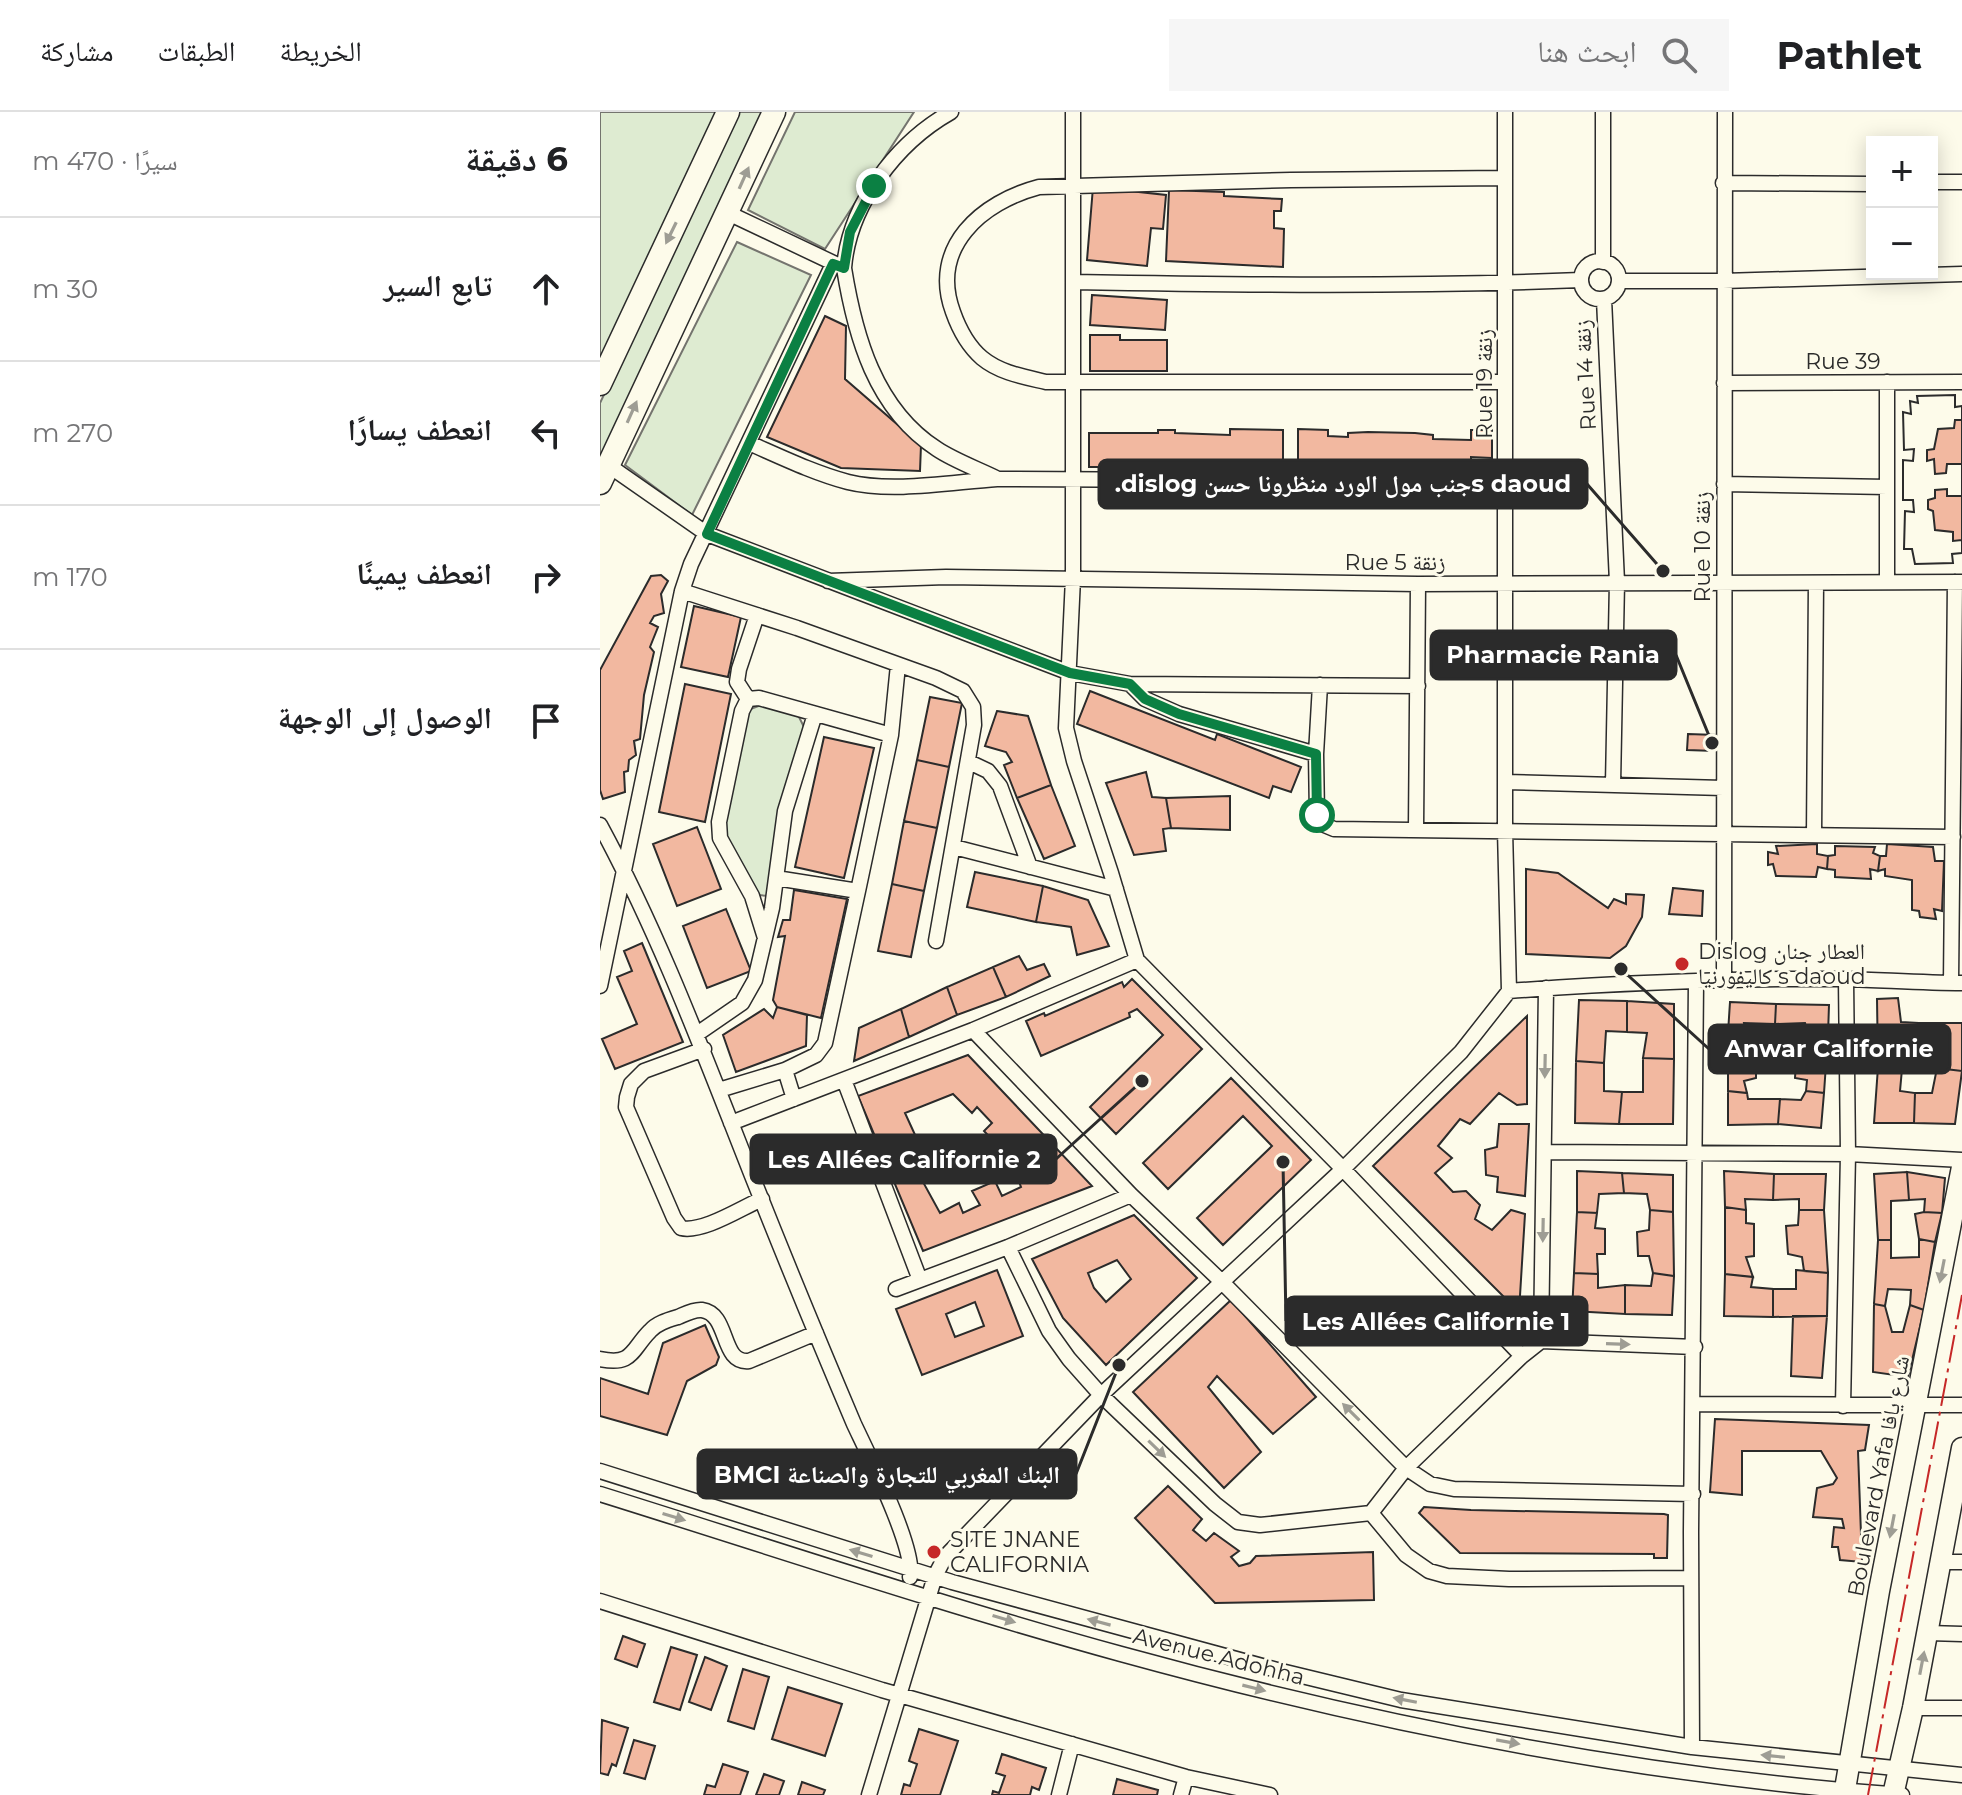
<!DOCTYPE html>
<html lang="ar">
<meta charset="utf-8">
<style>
body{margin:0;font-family:Montserrat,"Noto Naskh Arabic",sans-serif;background:#f6f6f6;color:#202124;direction:rtl}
.controls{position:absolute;right:24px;top:24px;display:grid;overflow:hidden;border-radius:0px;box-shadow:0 4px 20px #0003}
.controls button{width:72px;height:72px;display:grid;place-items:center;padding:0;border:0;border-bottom:2px solid #e0e0e0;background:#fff;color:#202124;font:40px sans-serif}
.stop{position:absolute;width:24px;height:24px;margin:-18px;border:6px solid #0b8043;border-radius:50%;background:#fff}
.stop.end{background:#0b8043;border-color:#fff;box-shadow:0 2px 8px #0008}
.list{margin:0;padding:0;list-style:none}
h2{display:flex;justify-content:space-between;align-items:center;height:104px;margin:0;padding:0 32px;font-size:34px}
h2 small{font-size:26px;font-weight:400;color:#757577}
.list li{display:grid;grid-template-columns:52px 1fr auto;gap:24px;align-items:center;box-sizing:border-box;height:144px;padding:0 32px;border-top:2px solid #e0e0e0}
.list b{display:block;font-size:30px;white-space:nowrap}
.list em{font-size:26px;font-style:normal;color:#757577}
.icon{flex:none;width:44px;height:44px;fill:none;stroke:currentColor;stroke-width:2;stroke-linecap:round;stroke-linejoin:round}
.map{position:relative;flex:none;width:1362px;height:1683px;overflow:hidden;direction:ltr}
header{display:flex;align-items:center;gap:48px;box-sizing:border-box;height:112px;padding:0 40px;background:#fff;border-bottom:2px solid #e0e0e0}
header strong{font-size:38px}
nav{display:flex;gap:44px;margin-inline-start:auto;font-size:28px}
.search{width:560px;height:72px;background:#f6f6f6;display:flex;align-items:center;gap:20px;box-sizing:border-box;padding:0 28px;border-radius:0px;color:#757577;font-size:30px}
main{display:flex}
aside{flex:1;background:#fff}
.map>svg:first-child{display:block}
</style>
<header>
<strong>Pathlet</strong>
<div class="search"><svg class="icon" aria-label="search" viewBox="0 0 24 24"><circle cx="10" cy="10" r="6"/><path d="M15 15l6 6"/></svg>ابحث هنا</div>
<nav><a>الخريطة</a><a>الطبقات</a><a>مشاركة</a></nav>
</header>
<main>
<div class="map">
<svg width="1362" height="1683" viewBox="0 0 1362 1683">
<rect width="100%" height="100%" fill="#fdfbea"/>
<!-- green -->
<path fill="#deebd1" stroke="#74746e" stroke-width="2" d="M0 0H121L0 255Z
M138 0H164L0 349V291Z
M195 0H314L225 137 148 98Z
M137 130 211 163 92 403 25 353Z
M161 593 198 603 204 615 169 784 157 783 125 725 124 711 148 598Z"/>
<!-- building -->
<path fill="#f2b8a0" stroke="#2b2b2b" stroke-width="2" fill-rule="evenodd" d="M493 75 566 83 563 117 551 116 547 154 487 148Z
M569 78 624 80V84L682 87 681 99H674V116L684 117 683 155 566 149Z
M492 183 567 188 565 218 490 213Z
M225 204 246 214 245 267 321 333 320 359 241 356 167 325Z
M490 223H520V228H567V259H490Z
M1355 283V295L1362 294V308H1355L1354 316 1338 317 1334 337 1327 338V349L1334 347 1335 362 1346 361 1347 352H1362V384H1347V377L1335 378V386L1328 388V397L1333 399 1335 418 1353 420V429L1362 428V441L1352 442 1353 451 1315 452 1312 437H1304L1305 399 1314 400 1313 388H1303V348L1313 349 1314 337 1304 338 1303 300 1311 302 1310 289 1318 291 1317 284Z
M1355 283V295L1362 294V441L1352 442 1353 451 1315 452 1312 437H1304L1305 399 1314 400 1313 388H1303V348L1313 349 1314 337 1304 338 1303 300 1311 302 1310 289 1318 291 1317 284Z
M630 317 683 318V355H489V321H558V318H575V321L630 323Z
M698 317 728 318V324L748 325V321L768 320 815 321 833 323V327L871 328V318H892V346L871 345V355L698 351Z
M61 463 68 469 61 482 64 501 54 504 50 511 58 515 50 535 54 540 44 583 40 627 34 629 36 643 29 648 28 659 24 660 25 680 3 687 0 678V558L51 464Z
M94 494 141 505 128 565 81 555Z
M85 572 131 582 105 710 59 700Z
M490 579 615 628 617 622 701 655 691 680 673 674 669 686 477 612Z
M330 585 362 591 349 655 317 648Z
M397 599 428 604 451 673 417 686 404 653 412 650 406 640 385 634Z
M1088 622 1116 623 1115 639 1087 638Z
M224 625 274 636 244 766 195 755Z
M317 648 349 655 337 716 304 709Z
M546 660 552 685 566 686 571 716 563 717 566 739 534 743 506 671Z
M451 673 475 734 444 747 417 686Z
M630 684V718L571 716 566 686Z
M304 709 337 716 324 779 292 772Z
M97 715 121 777 77 794 53 732Z
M1217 732V742L1228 744 1227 757 1218 755 1216 765 1176 764 1173 752 1168 753V740L1178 742 1176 734Z
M1287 732 1333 735 1335 749H1344L1342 799 1334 797 1336 807 1320 805 1319 799 1312 798V768L1285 764V757L1278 759 1280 744H1286Z
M1235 734 1275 735 1273 741 1280 744 1278 759 1270 757 1271 767 1235 765V758L1227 757 1228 744 1235 743Z
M926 757 958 761 1008 796 1014 787 1026 792V782L1044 783 1042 805 1026 834 1010 846 926 842Z
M375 760 443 774 436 810 367 795Z
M292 772 324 779 311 845 278 839Z
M443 774 488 788 509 834 477 843 471 815 436 810Z
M1073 776 1103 779 1102 804 1069 802Z
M194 778 247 787 221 906 177 895 173 888 185 824 178 825 183 808H190Z
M126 797 151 859 107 876 83 814Z
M42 831 83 930 15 957 2 927 37 912 17 865 32 859 24 839Z
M419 844 427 858 444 852 450 864 406 885 393 855Z
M393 855 406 885 357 903 347 875Z
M532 867 602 937 516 1022 490 995 563 923 537 897 529 901 530 905 441 944 426 909 444 901 445 904 522 870 524 875Z
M347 875 357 903 309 925 301 897Z
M1298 886 1301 910 1318 911 1320 935 1298 937 1302 957 1278 955 1277 887Z
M979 888 1027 889V920L1006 919 1004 951 976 949Z
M1027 889 1074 892V947L1043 946 1047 921 1027 920Z
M1130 890 1176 892 1175 912 1144 911 1146 921H1128Z
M1176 892 1229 893 1228 923 1208 921 1205 911 1175 912Z
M177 895 207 903 206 934 136 960 123 923 164 897 173 906Z
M301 897 309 925 254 949 259 916Z
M927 904V992L917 993 899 981 870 1012 860 1007 838 1034 852 1046 835 1061 853 1080 866 1079 880 1093 875 1107 892 1118 911 1098 925 1102 919 1200 773 1054Z
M1318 911H1362V959L1337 956V935H1320Z
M1128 921H1146L1143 937 1156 936V966L1144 969 1147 981 1128 979Z
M1208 921 1228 923 1224 981 1206 979 1207 968 1195 966 1197 934H1208Z
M368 943 492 1074 323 1139 258 984ZM353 982 372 1001 377 995 392 1011 384 1019 398 1034 408 1026 440 1058 418 1067 421 1075 402 1084 395 1069 372 1079 380 1093 363 1101 359 1091 340 1101 323 1070 336 1063 327 1044 315 1049 304 1029 316 1025 305 1001Z
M1043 946 1074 947 1073 1012H1019L1022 980H1043Z
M976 949 1004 951V979L1022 980 1019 1012 975 1011Z
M1278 955 1302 957 1300 979 1315 981 1314 1011H1274Z
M1337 956 1362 959 1355 1012 1314 1011 1315 981H1332Z
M631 966 711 1048 623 1133 597 1106 672 1034 643 1004 568 1077 543 1051Z
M1128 979 1147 981 1148 987H1180L1178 1012 1128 1013Z
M1206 979 1224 981 1221 1016 1178 1012 1180 987 1201 988Z
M899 1012H929L925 1084 897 1080 898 1065 886 1063 885 1038 897 1035Z
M977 1059 1022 1061 1024 1081 999 1082 997 1101 977 1100Z
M1124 1059 1174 1062 1173 1088 1145 1087 1146 1098 1125 1095Z
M1307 1060 1345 1066 1342 1101 1324 1100 1325 1087 1309 1088Z
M1307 1060 1309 1088 1291 1089V1128H1278L1274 1062Z
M1022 1061 1073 1063V1100L1050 1098 1047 1082 1024 1081Z
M1174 1062H1226L1224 1098H1199V1087L1173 1088Z
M1125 1095 1146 1098V1111L1154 1112V1144L1146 1145 1153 1165 1125 1162Z
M1050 1098 1073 1100 1074 1164 1053 1161 1049 1144H1038L1037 1120 1049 1118Z
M1199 1098H1224L1228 1161 1204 1159 1202 1145 1188 1142 1186 1114 1198 1113Z
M977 1100 997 1101 995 1116 1005 1117V1142H997L998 1162 974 1161Z
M1324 1100 1342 1101 1335 1130 1319 1127 1315 1102Z
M534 1103 597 1166 506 1253 463 1206 432 1147ZM517 1148 531 1167 506 1190 494 1176 488 1161Z
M1319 1127 1335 1130 1324 1198 1310 1193 1311 1178 1288 1177 1285 1194 1274 1192 1278 1128H1291V1146L1319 1145Z
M397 1158 423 1224 322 1263 296 1197ZM375 1190 384 1214 355 1225 346 1202Z
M1196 1158 1228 1161 1227 1204 1173 1205V1177H1196Z
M974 1161 998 1162V1176L1025 1173V1202L972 1199Z
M1053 1161 1074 1164 1072 1203 1025 1202V1173L1051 1174Z
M1125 1162 1153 1165 1151 1175 1173 1177V1205L1124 1204Z
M631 1188 716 1285 673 1322 617 1264 608 1275 661 1340 624 1376 533 1280Z
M1274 1192 1285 1194 1292 1220H1303L1310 1193 1324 1198 1308 1265 1273 1260Z
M1193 1204H1227L1222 1266 1191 1264Z
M105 1213 119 1245 116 1253 87 1269 67 1323 0 1304V1266L48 1282 63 1231Z
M1115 1307 1269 1313 1265 1338 1258 1339 1262 1450 1240 1448 1238 1435H1232L1234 1415 1244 1416 1242 1407 1213 1405 1217 1376 1233 1372 1237 1366 1221 1339H1142V1383L1110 1380Z
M568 1374 602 1407 593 1418 606 1429 614 1421 639 1439 631 1445 639 1454 650 1451 656 1444 773 1440 774 1488 615 1491 535 1406Z
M824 1395 871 1398 1064 1402 1068 1403 1067 1446H1054V1442L860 1441 819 1401Z
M23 1524 45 1532 37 1555 15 1547Z
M71 1535 97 1543 80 1598 54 1590Z
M105 1545 127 1554 111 1598 89 1590Z
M143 1557 169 1565 154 1617 128 1609Z
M188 1575 242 1592 225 1644 172 1627Z
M2 1608 28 1616 16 1654 12 1652 8 1663 0 1661Z
M319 1617 358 1629 340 1683H301L304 1672 310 1674 317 1652 309 1649Z
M34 1628 55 1634 45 1667 24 1661Z
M402 1642 446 1656 439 1678 432 1675 430 1683H392L393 1679 399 1681 405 1664 396 1661Z
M123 1652 148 1660 140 1683H104L107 1673 115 1675Z
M164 1662 184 1669 179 1683H156Z
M517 1667 558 1678 557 1683H513Z
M202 1670 225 1678 223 1683H198Z"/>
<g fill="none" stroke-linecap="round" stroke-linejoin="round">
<defs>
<path id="street" d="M473 0V466L466 616 474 649 511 761 537 848 743 1057 922 1244 941 1229 1095 1235
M905 0V718L909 879
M1003 0V150
M1332 70H1362
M1123 71 1272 72
M128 101 244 156C255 224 275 297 337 337 355 349 378 357 398 367L906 370
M981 168a19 19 0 1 1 38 0a19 19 0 1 1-38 0Z
M244 156C249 93 296 31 351 0
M1019 169H1123L1362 162
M473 170C643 173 812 175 981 168
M1004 187 1017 470 1013 672
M905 270H446C425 265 400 261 382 246 368 234 359 217 353 200 329 135 382 90 439 75L691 68 905 66
M1287 270V470
M1124 271 1362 270
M149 331C181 345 214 361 248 370 292 381 352 370 397 367
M8 353 107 422 470 561 530 572 818 574
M1124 372 1287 375
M228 469 346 465 818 472 1362 470
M82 479 197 516 336 566 363 579 373 595 374 613 336 829
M530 572 545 587 579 602 716 642
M720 573 716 642 717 703 722 712 734 717 1353 725
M148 587 137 570 139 557 157 503
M369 650 388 659 400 674 430 755
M905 670 1123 676
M0 713C52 809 92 911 132 1013 171 1113 212 1213 254 1312 268 1342 316 1437 310 1465
M816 718 818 472
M1214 723 1216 471
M354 735 516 777
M176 766 258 779 291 623 298 553
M165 826 152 784 120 726 119 710 142 599 148 587 159 586 291 623
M1124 869 1125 0
M1351 871 1355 470
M0 874 82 479 91 452 233 152
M909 879C1021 871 1134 866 1246 867 1284 868 1323 871 1362 871
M373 918 531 1083
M97 922 142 891 155 868 172 796 185 699 215 602
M104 937 44 959 31 972 27 985 26 995 74 1106 81 1116C103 1121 141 1096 162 1087
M244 968 320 1168
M119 978 185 958
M194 987 185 958 216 943 225 931 258 779
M131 1011 373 918 537 848
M944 1040 1248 1042 1362 1048
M408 1135 449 1219 469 1247 501 1283 615 1392 638 1410 660 1413 771 1401 806 1356 922 1244
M296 1177 408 1135 531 1083 622 1170 806 1356 830 1372 854 1377 1093 1382
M941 1229 946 876
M0 1247C33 1254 31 1238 50 1219 57 1211 68 1208 78 1205 85 1202 94 1197 102 1198 130 1202 120 1252 149 1249L216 1221
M1094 1292 1362 1293
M1243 1294 1248 1042 1246 867
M0 1359 352 1470 677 1558 801 1588 1092 1635 1362 1663
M0 1382C173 1436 346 1494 521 1542 775 1612 1039 1664 1302 1683
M771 1401 806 1443 829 1459 847 1464 909 1467 1091 1466
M1342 1450H1362
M0 1489 282 1578 586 1665 670 1683
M1328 1521 1362 1522
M1313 1596H1362
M1092 1635 1091 1420 1096 870
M269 1683 335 1464 345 1445 501 1283 743 1057 861 940 909 879
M459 1683 472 1632
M581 1683 586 1665"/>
<path id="secondary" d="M1244 1683 1279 1479 1362 1055
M1293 1683 1313 1596 1362 1336"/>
<path id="primary" d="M0 272 128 0
M0 371 174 0"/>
</defs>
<!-- street casing -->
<use href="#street" stroke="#2b2b2b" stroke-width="17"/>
<!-- secondary casing -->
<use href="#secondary" stroke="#2b2b2b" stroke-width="23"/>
<!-- primary casing -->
<use href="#primary" stroke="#2b2b2b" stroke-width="25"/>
<!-- street -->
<use href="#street" stroke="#fdfbea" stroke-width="14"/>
<!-- secondary -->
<use href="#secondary" stroke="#fdfbea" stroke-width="20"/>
<!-- primary -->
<use href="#primary" stroke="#fdfbea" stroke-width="22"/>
<!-- power -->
<path stroke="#c62828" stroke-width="2" stroke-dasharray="28 6 4 6" stroke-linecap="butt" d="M1268 1683 1362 1183"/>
</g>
<!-- one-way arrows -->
<defs><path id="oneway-solid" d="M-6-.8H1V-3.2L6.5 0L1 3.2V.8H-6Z" transform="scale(2)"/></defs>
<g fill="#9e9d94">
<use href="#oneway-solid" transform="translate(144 66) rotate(-66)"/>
<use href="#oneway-solid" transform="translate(71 121) rotate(116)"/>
<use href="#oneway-solid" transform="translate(32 300) rotate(-66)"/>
<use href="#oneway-solid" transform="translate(945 954) rotate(91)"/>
<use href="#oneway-solid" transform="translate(943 1118) rotate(91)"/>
<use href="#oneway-solid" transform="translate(1342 1159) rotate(101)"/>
<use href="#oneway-solid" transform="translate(1018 1232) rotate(2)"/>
<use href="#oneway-solid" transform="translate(751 1300) rotate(-135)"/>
<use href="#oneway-solid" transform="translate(557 1337) rotate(44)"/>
<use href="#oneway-solid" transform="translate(74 1405) rotate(17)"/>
<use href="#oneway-solid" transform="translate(1292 1414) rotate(101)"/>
<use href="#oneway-solid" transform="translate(261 1441) rotate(-163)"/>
<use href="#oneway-solid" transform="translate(404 1507) rotate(17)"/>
<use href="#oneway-solid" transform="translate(499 1510) rotate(-165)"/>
<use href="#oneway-solid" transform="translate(1322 1551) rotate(-79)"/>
<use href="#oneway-solid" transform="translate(654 1576) rotate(14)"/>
<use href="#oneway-solid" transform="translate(805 1588) rotate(-169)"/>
<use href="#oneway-solid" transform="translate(908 1630) rotate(10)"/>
<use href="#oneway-solid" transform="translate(1173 1644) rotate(-174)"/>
</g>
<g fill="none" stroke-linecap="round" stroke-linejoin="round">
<!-- route -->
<path stroke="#0b8043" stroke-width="10" d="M274 74 250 120 244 156 233 152 107 422 470 561 530 572 545 587 579 602 716 642 717 703"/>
</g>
<!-- markers -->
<g fill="#c62828" stroke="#fdfbea" stroke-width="3">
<circle cx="1082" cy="852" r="8"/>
<circle cx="334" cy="1440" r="8"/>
</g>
<g text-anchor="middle" stroke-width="6" stroke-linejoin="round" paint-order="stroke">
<!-- street labels -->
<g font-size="22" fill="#2b2b2b" stroke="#fdfbea">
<text x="1243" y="257">Rue 39</text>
<text transform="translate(985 263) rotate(-93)" y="8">Rue 14 زنقة</text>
<text transform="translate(884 272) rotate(-90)" y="8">Rue 19 زنقة</text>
<text transform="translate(1102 435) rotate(-90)" y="8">Rue 10 زنقة</text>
<text x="795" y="458">Rue 5 زنقة</text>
<text transform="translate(1278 1364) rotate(-79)" y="8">Boulevard Yafa شارع يافا</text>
<text transform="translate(619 1544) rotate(14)" y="8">Avenue Adohha</text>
</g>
<!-- poi labels -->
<g font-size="22" fill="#2b2b2b" stroke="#fdfbea" text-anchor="start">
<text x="1098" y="847">Dislog العطار جنان<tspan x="1098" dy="25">كاليفورنيا s daoud</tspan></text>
<text x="350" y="1435">SITE JNANE<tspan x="350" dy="25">CALIFORNIA</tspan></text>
</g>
</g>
<!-- callouts -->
<path fill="none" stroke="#2b2b2b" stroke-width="3" d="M1063 459L987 372M1112 631L1076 543M1021 857L1109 937M542 969L456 1047M683 1050L686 1209M519 1253L476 1362"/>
<g fill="#2b2b2b" stroke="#fdfbea" stroke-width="3">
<circle cx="1063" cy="459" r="8"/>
<circle cx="1112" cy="631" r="8"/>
<circle cx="1021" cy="857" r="8"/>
<circle cx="542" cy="969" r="8"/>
<circle cx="683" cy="1050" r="8"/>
<circle cx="519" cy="1253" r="8"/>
</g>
<g fill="#2b2b2b" stroke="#2b2b2b" stroke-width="3">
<rect x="499" y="348" width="488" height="48" rx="8"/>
<rect x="831" y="519" width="245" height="48" rx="8"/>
<rect x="1109" y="913" width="241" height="48" rx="8"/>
<rect x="151" y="1023" width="305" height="48" rx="8"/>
<rect x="686" y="1185" width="301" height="48" rx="8"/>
<rect x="98" y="1338" width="378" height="48" rx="8"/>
</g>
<g font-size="24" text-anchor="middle" font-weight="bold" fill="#fff">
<text x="743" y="380">.dislog جنب مول الورد منظرونا حسنs daoud</text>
<text x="953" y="551">Pharmacie Rania</text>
<text x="1229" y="945">Anwar Californie</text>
<text x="304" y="1056">Les Allées Californie 2</text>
<text x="836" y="1218">Les Allées Californie 1</text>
<text x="287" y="1371">BMCI البنك المغربي للتجارة والصناعة</text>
</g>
</svg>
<div class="controls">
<button>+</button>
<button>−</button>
</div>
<div class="stop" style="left:717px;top:703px"></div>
<div class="stop end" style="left:274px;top:74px"></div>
</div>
<aside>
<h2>6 دقيقة<small>سيرًا · 470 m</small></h2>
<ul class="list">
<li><svg class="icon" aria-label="ahead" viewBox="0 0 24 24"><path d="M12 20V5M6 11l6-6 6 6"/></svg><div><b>تابع السير</b></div><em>30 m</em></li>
<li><svg class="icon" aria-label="left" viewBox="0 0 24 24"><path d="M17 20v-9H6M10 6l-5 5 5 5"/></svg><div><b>انعطف يسارًا</b></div><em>270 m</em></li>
<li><svg class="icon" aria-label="right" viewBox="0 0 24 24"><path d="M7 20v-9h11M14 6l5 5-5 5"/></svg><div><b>انعطف يمينًا</b></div><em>170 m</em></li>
<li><svg class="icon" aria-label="arrive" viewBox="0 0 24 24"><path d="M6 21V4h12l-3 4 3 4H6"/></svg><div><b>الوصول إلى الوجهة</b></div></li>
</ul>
</aside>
</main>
